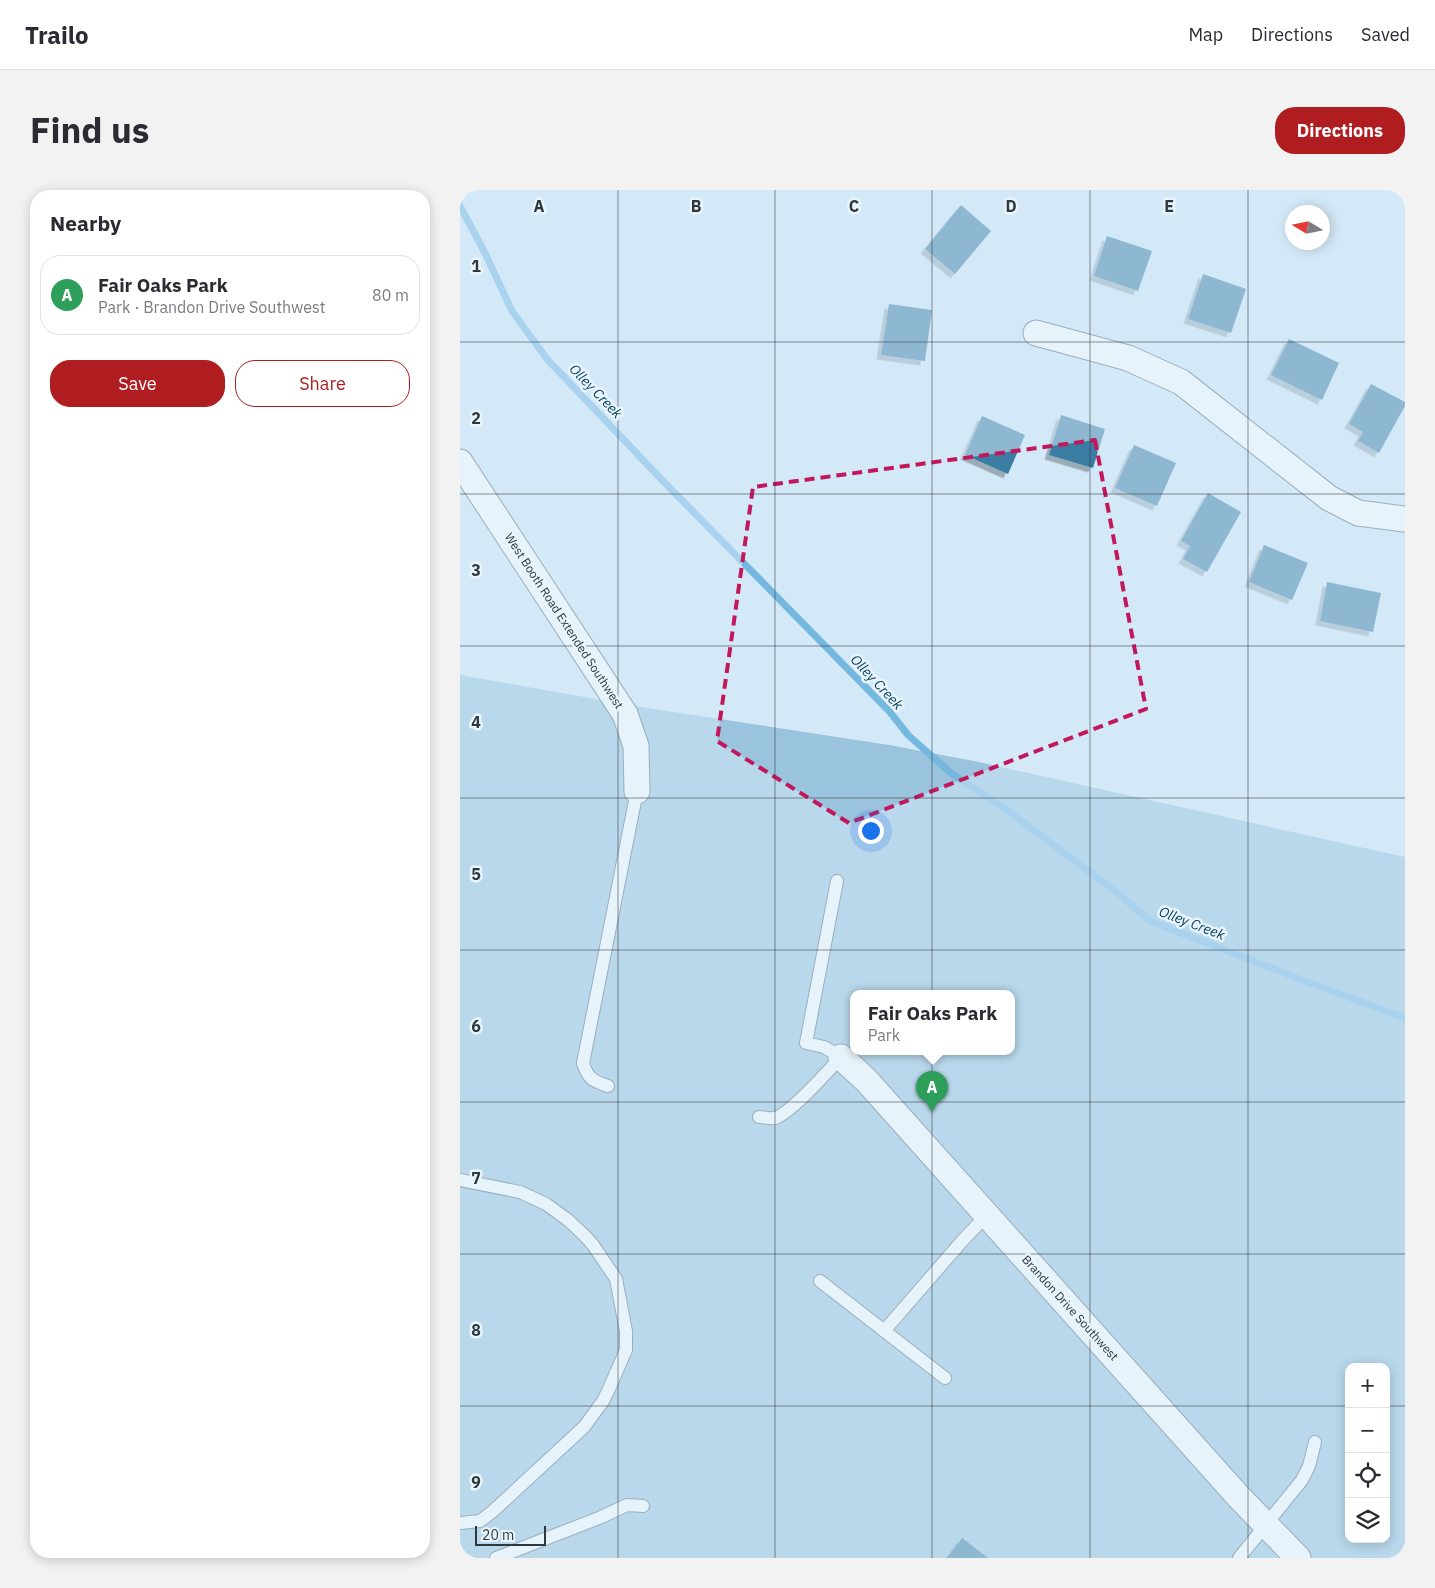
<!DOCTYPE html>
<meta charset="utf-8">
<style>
body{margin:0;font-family:"IBM Plex Sans",sans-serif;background:#f2f2f3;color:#2b2b33}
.controls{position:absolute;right:15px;bottom:15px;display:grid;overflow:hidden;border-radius:10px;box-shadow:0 2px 12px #0003}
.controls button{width:45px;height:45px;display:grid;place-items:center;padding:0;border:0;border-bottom:1px solid #e1e1e2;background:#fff;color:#2b2b33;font:25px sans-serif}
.compass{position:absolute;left:825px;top:15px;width:45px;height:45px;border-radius:50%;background:#fff;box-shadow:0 2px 12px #0003;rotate:280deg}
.scale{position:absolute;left:15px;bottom:12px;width:71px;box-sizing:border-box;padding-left:5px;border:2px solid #2f383d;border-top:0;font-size:14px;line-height:18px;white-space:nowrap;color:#2f383d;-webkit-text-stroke:4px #e9f5fd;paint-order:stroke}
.you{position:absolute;left:410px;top:640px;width:18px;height:18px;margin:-12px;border:4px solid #fff;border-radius:50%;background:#1a73e8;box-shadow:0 0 0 8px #1a73e833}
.badge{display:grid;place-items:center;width:32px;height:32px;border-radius:50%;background:#af1d21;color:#fff;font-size:16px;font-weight:700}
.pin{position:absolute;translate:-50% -41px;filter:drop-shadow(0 1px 2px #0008)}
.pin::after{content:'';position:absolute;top:26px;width:18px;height:15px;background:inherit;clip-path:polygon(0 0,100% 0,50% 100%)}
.popup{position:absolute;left:390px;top:800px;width:165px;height:65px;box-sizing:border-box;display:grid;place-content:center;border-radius:10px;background:#fff;filter:drop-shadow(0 1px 4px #0005);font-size:16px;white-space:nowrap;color:#7c7c81}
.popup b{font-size:19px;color:#2b2b33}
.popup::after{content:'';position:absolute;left:50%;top:100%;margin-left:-10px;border:10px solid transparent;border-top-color:#fff}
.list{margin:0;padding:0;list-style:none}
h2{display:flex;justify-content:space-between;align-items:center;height:65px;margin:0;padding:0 20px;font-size:21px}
h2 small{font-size:16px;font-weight:400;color:#7c7c81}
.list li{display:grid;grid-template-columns:32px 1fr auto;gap:15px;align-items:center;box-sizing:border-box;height:80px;margin:0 10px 10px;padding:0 10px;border:1px solid #e1e1e2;border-radius:20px}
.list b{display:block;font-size:19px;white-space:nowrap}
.list p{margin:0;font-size:16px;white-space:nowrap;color:#7c7c81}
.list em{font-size:16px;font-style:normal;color:#7c7c81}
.actions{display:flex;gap:10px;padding:15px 20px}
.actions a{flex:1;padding:11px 0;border:1px solid #af1d21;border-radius:20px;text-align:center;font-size:18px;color:#af1d21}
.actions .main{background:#af1d21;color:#fff}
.icon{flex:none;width:28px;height:28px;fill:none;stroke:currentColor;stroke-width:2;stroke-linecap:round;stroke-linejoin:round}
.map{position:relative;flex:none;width:945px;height:1368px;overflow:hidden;border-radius:20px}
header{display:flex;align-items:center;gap:30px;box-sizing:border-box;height:70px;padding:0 25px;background:#fff;border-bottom:1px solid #e1e1e2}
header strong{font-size:24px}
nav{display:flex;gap:28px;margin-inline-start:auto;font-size:18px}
.intro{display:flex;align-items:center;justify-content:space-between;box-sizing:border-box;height:120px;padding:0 30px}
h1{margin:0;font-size:35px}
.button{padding:12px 22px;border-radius:20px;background:#af1d21;color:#fff;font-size:18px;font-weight:700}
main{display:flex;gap:30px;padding:0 30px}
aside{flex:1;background:#fff;border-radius:20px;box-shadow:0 2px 12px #0003}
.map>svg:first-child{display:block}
</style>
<header>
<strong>Trailo</strong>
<nav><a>Map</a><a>Directions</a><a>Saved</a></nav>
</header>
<div class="intro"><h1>Find us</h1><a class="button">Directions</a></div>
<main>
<aside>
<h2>Nearby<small></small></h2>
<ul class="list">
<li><span class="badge" style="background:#2e9e5b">A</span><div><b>Fair Oaks Park</b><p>Park · Brandon Drive Southwest</p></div><em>80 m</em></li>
</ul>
<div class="actions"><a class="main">Save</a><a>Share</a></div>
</aside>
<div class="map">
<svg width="945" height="1368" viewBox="0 0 945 1368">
<defs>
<filter id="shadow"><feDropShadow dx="-4.5" dy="4.5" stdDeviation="0" flood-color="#0004"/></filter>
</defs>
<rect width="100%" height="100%" fill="#d4e9f7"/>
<!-- green -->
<path fill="#9ac3dd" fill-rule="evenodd" d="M0 485 181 517 429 555 519 572 945 667V1368H0ZM393 803H551V861H393ZM889 1177H926V1349H889Z"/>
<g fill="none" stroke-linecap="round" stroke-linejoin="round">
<!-- stream -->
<path stroke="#74b7df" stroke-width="7" d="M0 16 25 63 52 121 87 169 202 290 430 522 448 545 492 584 547 620 654 700 690 731 845 791 945 828"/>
</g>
<!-- building -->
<path fill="#3a7ca2" filter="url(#shadow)" d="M501 15 531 41 495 84 465 59Z
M647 46 692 61 678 101 634 86Z
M743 84 786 99 771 143 728 129Z
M429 114 472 120 465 171 421 165Z
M829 149 879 173 862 210 811 185Z
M911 194 945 212V216L919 263 898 251 903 242 889 234Z
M601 225 645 239 633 278 589 265Z
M522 226 565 245 548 284 505 265Z
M674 255 716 273 697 316 655 298Z
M748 303 781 322 747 382 723 369 730 356 721 351Z
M804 355 848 373 832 410 789 392Z
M867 392 921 403 913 442 860 431Z
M502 1348 528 1368H487Z"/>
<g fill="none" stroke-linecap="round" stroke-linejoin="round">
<defs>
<path id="service" d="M148 896C133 891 128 889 123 873L177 601
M299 927C304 927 310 929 315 928 331 923 368 881 381 867L364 857 346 853 377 691
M0 990 60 1002 86 1014 108 1030 125 1046 133 1055 156 1089 166 1141V1160L148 1201 143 1211 124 1237 32 1322 20 1331 0 1333
M360 1091 485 1188
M424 1141 503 1050 527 1025
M36 1368 139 1328 167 1315 183 1316
M779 1368 842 1290 849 1276 855 1252"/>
<path id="minor" d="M576 143 668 168 721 192 869 308 898 323 945 329
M0 272 165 524 176 556 177 601
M381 867 406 890 778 1306 838 1368"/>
</defs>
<!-- service casing -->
<use href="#service" stroke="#566874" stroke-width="14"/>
<!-- minor casing -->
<use href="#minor" stroke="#566874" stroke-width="27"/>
<!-- service -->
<use href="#service" stroke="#fff" stroke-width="12"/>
<!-- minor -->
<use href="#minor" stroke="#fff" stroke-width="25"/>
</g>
<!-- marked area -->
<path d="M0 0H945V1368H0ZM635 250 686 519 389 633 257 551 293 297Z" fill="#d4e9f7" fill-opacity=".55" fill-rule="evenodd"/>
<path fill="none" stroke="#c2185b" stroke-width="4" stroke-dasharray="10 6" stroke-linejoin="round" d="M635 250 686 519 389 633 257 551 293 297Z"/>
<!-- grid -->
<path fill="none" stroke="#2f383d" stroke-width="1" stroke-opacity="0.55" d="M158 0V1368M315 0V1368M472 0V1368M630 0V1368M788 0V1368M0 152H945M0 304H945M0 456H945M0 608H945M0 760H945M0 912H945M0 1064H945M0 1216H889M926 1216H945"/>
<g text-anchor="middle" stroke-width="5" stroke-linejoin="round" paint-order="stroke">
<!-- street labels -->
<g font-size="12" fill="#2f383d" stroke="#e9f5fd">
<text transform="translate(104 431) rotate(57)" y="4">West Booth Road Extended Southwest</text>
<text transform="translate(610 1118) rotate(48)" y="4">Brandon Drive Southwest</text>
</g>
<!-- water labels -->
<g font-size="14" font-style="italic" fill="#023c57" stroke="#e9f5fd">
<text transform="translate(136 201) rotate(46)" y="5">Olley Creek</text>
<text transform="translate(417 492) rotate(47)" y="5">Olley Creek</text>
<text transform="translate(732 733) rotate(21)" y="5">Olley Creek</text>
</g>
</g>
<g font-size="16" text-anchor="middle" font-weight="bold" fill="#2f383d" stroke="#e9f5fd" stroke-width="5" stroke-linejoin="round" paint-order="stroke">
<text x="79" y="22">A</text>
<text x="236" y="22">B</text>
<text x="394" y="22">C</text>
<text x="551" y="22">D</text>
<text x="709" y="22">E</text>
<text x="16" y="82">1</text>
<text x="16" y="234">2</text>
<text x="16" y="386">3</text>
<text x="16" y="538">4</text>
<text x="16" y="690">5</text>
<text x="16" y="842">6</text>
<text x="16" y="994">7</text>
<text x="16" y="1146">8</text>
<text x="16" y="1298">9</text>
</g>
</svg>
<div class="controls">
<button>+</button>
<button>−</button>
<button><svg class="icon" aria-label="locate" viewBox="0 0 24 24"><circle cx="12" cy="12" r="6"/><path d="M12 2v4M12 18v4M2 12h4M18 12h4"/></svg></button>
<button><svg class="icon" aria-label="layers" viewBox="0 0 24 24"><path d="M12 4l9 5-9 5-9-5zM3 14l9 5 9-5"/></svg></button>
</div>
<svg class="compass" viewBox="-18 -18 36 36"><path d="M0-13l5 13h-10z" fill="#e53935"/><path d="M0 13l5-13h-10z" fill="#7c7c81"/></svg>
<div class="scale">20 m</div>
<div class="you"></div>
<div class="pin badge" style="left:472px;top:922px;background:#2e9e5b">A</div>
<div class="popup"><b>Fair Oaks Park</b>Park</div>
</div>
</main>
